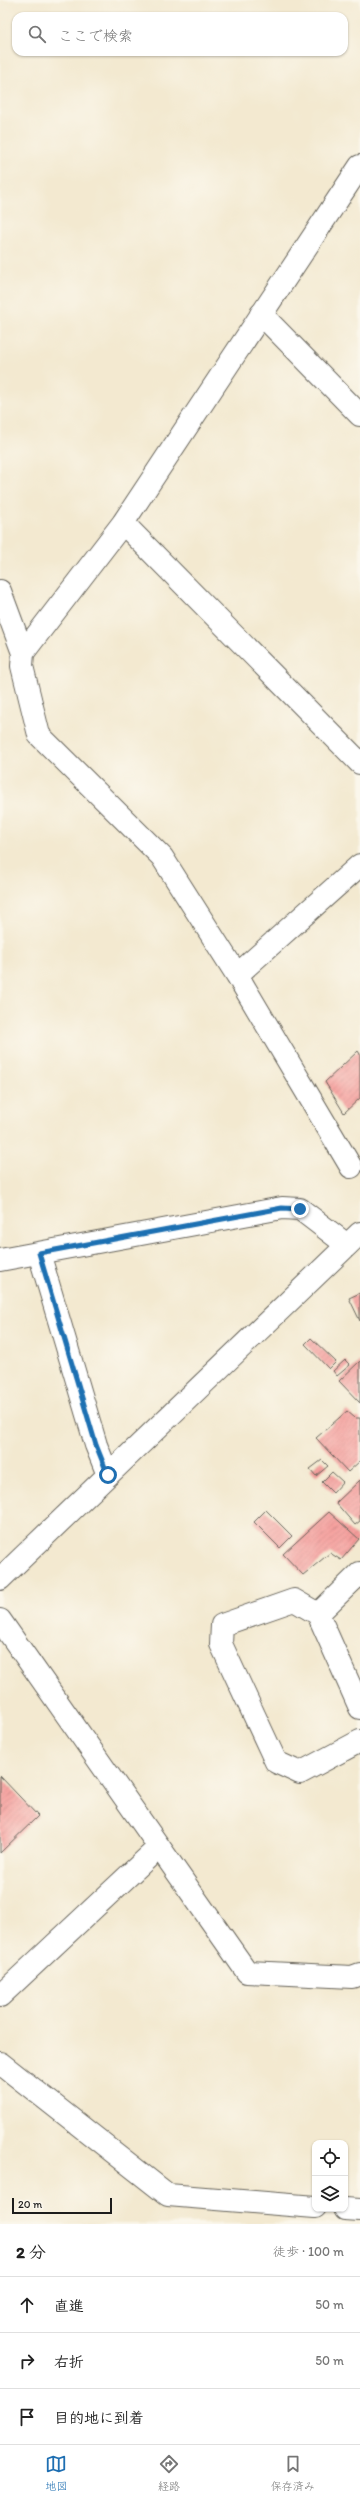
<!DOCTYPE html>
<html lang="ja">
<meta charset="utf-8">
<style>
body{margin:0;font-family:Itim,"Klee One",sans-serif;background:#f6f6f6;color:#222}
.controls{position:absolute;right:12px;bottom:12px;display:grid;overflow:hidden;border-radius:8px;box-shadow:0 1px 3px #0004}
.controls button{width:36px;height:36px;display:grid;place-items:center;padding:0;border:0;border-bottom:1px solid #e0e0e0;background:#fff;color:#222;font:20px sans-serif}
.scale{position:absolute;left:12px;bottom:10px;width:100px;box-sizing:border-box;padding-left:4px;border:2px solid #1c1c1c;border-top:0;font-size:11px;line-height:14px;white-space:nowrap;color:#1c1c1c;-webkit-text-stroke:3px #fbf7ec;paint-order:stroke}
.stop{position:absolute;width:12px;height:12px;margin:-9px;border:3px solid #1f6fb2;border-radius:50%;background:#fff}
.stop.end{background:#1f6fb2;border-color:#fff;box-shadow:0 1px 4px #0008}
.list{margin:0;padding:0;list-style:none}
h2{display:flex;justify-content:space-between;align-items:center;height:52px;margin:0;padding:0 16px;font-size:17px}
h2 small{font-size:13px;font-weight:400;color:#767676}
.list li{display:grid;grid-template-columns:26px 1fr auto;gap:12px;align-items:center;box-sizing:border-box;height:56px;padding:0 16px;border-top:1px solid #e0e0e0}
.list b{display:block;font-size:15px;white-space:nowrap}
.list em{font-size:13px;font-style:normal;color:#767676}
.icon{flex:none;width:22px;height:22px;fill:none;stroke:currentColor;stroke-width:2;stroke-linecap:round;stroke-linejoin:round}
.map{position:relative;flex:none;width:360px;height:2224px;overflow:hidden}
.search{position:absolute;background:#fff;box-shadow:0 1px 3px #0004;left:12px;right:12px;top:12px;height:44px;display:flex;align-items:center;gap:10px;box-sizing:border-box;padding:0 14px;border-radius:12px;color:#767676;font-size:15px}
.sheet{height:220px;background:#fff}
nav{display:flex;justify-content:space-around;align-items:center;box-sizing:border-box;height:56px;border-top:1px solid #e0e0e0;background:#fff;font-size:11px;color:#767676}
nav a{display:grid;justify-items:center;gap:2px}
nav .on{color:#1f6fb2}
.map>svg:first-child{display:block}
</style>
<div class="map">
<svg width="360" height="2224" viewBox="0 0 360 2224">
<defs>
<pattern id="building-hatch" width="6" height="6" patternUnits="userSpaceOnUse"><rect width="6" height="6" fill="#f59b9a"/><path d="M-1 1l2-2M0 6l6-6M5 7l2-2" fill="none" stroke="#d18584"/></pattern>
</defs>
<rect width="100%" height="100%" fill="#fbf7ec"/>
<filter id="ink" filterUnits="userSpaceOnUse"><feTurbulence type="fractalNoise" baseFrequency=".025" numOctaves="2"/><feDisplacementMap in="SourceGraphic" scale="8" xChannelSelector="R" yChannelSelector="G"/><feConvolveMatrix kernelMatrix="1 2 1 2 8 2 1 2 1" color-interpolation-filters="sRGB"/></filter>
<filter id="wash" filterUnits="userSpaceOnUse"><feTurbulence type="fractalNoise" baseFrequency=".012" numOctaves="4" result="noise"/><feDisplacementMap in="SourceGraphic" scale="16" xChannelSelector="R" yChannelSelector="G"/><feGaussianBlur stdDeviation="0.9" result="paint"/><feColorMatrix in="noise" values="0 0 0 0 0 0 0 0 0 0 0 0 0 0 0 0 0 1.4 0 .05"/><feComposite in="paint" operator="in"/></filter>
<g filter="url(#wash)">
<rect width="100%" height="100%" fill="#f3e9d0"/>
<g id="blocks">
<!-- building -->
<path fill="url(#building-hatch)" d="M358 1051 360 1054V1098L344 1113 325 1082Z
M360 1293V1321L349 1298Z
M311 1338 336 1362 329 1369 305 1344Z
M345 1360 350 1365 337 1376 333 1371Z
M360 1361V1403L339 1381Z
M347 1411 355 1418H360V1461L348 1472 316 1438Z
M322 1460 328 1466 316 1476 310 1469Z
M332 1472 343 1482 333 1493 322 1482Z
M360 1480V1521L355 1525 336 1503Z
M266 1510 292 1536 280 1548 254 1522Z
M329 1512 359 1539 341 1560 330 1553 303 1575 283 1554Z
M0 1776 38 1816 0 1853Z"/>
</g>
</g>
<g filter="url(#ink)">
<use href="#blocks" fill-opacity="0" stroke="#67645b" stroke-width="1"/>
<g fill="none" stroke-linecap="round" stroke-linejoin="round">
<defs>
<path id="minor" d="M123 523 360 763
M0 591 23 653 22 666 39 735 162 857 237 975 351 1167
M23 653 123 523 360 166
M237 975 360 865
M39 1253 96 1445 108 1475
M0 1260 282 1208 300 1209 347 1245
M360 1573 318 1614 360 1708
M318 1614 294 1600 222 1625 221 1644 276 1762 300 1773 360 1741
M0 1620 247 1972 352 1977 360 1974
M0 1996 159 1847
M0 2063 168 2195 315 2207
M345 2209 360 2210"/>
<path id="tertiary" d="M261 314 360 415
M0 1579 360 1233"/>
</defs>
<!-- minor casing -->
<use href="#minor" stroke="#67645b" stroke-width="24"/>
<!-- tertiary casing -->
<use href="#tertiary" stroke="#67645b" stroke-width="24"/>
<!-- minor -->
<use href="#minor" stroke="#fff" stroke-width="22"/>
<!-- tertiary -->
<use href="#tertiary" stroke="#fff" stroke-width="22"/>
</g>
</g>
<g fill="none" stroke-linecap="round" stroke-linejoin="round" filter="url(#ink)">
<!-- route -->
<path stroke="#1f6fb2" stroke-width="5" d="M108 1475 96 1445 39 1253 282 1208 300 1209"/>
</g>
</svg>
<div class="controls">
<button><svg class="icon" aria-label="locate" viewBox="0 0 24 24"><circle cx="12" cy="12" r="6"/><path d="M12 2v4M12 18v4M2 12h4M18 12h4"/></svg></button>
<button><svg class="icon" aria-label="layers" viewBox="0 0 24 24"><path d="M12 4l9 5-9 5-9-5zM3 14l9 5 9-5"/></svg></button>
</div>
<div class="scale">20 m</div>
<div class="stop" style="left:108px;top:1475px"></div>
<div class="stop end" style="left:300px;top:1209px"></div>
<div class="search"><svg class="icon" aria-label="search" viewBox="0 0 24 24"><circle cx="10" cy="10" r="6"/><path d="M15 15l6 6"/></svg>ここで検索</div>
</div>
<section class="sheet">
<h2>2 分<small>徒歩 · 100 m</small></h2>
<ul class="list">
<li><svg class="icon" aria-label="ahead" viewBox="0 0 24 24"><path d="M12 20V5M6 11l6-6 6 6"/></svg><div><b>直進</b></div><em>50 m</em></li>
<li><svg class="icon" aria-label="right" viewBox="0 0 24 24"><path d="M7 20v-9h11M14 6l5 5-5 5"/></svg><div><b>右折</b></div><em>50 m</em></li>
<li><svg class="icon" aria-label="arrive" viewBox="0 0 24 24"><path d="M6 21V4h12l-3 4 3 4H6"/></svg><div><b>目的地に到着</b></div></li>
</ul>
</section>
<nav>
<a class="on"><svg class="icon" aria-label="map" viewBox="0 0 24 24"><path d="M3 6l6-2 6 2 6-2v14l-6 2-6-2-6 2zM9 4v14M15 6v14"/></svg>地図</a>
<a><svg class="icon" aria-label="directions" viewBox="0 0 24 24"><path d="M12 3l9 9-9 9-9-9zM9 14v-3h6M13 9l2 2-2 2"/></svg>経路</a>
<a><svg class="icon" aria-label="saved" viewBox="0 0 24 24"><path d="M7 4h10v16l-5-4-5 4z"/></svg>保存済み</a>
</nav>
